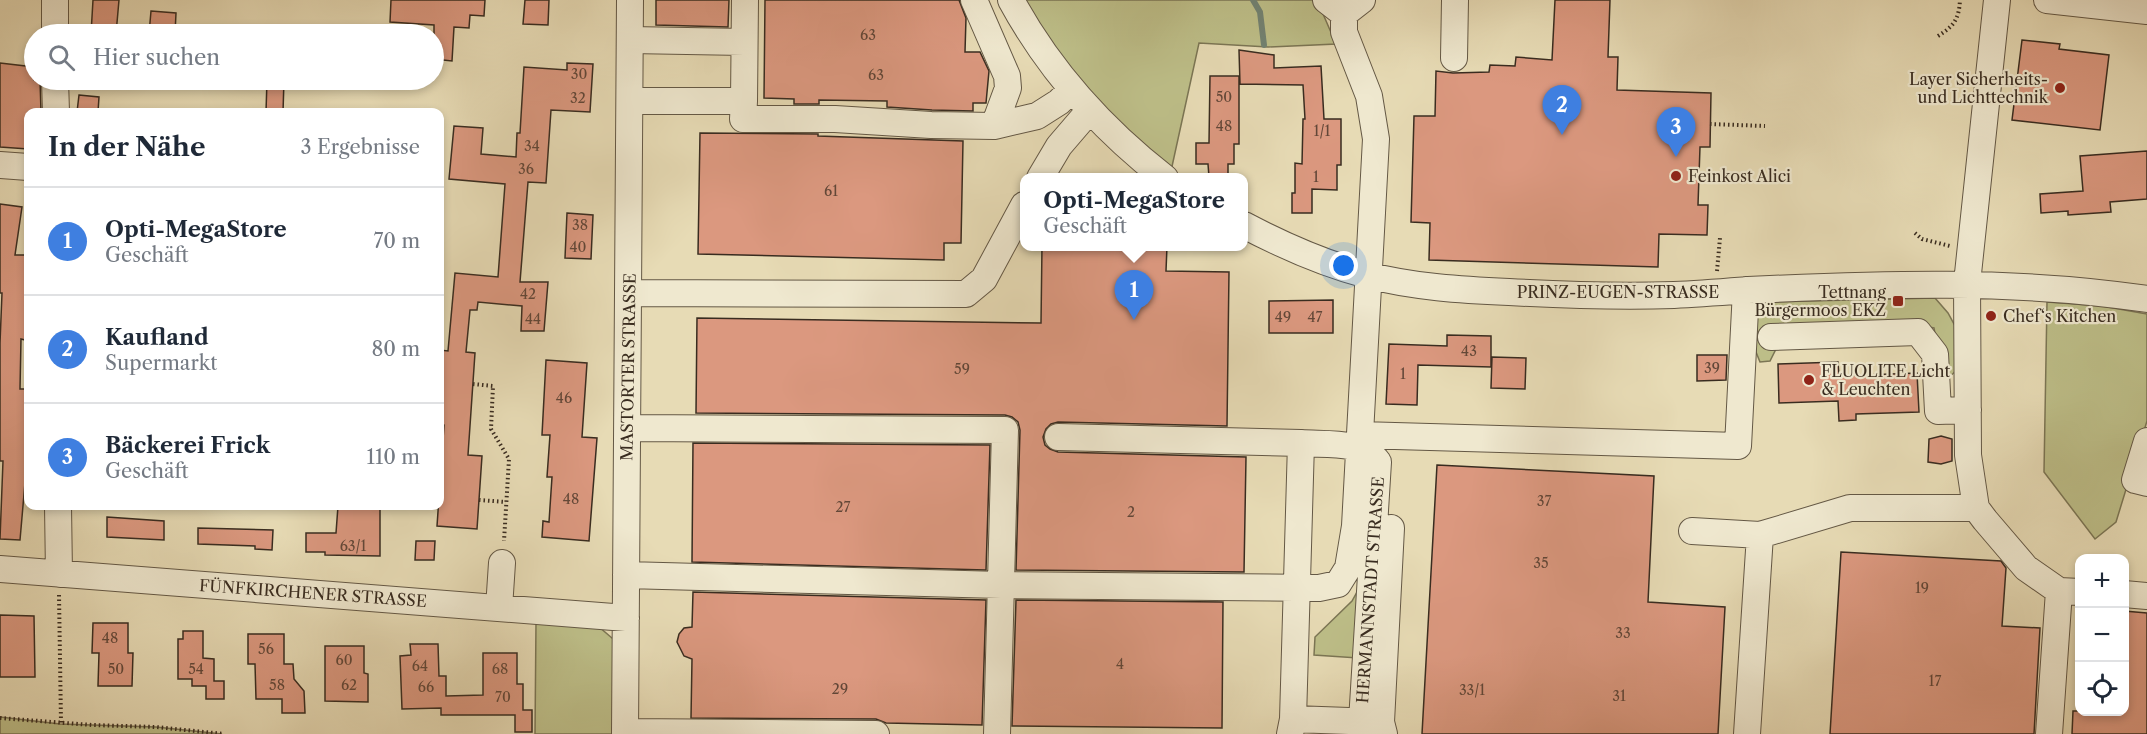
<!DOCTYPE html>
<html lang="de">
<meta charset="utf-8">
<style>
body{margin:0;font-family:"Libre Caslon Text",serif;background:#f6f6f7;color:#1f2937}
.controls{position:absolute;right:18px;bottom:18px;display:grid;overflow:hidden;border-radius:12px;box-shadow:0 3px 9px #0003}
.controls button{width:54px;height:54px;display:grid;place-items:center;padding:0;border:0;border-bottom:2px solid #e0e1e3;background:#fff;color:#1f2937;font:30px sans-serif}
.you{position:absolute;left:1344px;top:266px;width:21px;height:21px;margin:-15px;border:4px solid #fff;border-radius:50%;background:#1a73e8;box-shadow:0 0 0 9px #1a73e833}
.badge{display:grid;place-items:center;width:39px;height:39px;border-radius:50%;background:#8f2418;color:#fff;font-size:20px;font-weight:700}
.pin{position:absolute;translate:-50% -50px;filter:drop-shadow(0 2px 3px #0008)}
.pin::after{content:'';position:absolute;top:32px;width:21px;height:18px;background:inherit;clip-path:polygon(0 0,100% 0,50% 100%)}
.popup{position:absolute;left:1020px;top:173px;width:228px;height:78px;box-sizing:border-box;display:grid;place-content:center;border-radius:12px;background:#fff;filter:drop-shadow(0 2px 4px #0005);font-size:20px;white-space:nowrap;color:#747a83}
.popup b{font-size:22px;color:#1f2937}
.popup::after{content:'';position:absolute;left:50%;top:100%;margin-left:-12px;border:12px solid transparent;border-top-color:#fff}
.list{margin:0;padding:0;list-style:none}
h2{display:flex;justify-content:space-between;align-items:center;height:78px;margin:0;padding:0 24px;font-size:26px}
h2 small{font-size:20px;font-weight:400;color:#747a83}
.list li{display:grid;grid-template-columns:39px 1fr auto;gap:18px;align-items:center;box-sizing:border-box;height:108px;padding:0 24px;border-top:2px solid #e0e1e3}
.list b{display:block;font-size:22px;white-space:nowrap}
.list p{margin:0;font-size:20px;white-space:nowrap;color:#747a83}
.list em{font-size:20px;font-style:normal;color:#747a83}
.icon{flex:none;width:33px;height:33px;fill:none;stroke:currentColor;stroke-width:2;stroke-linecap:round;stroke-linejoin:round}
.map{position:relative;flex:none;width:2147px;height:734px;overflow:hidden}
.search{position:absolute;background:#fff;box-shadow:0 3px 9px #0003;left:24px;top:24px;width:420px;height:66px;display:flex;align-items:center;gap:15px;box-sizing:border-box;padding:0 21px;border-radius:33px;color:#747a83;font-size:22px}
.panel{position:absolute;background:#fff;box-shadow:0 3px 9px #0003;left:24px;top:108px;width:420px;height:402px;border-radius:12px}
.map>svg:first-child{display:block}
</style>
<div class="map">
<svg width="2147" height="734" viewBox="0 0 2147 734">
<rect width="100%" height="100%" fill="#e7dbb5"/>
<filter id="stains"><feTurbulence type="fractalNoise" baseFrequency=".00333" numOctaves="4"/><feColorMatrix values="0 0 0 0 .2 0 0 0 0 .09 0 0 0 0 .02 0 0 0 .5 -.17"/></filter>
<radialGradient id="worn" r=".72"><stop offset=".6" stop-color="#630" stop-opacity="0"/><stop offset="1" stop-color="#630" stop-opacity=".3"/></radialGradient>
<!-- green -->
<path fill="#bdbe88" stroke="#7b7554" stroke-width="1.5" d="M1024 0H1317L1336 44 1268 47 1199 43 1171 171 1081 87Z
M1935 298 1948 313 1961 337 1957 370 1948 378 1941 368 1934 328 1899 322 1780 341 1770 361 1760 362 1756 352 1757 309 1765 302Z
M2047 302 2102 306 2147 314V421L2116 522 2095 539 2044 472Z
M1357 592 1358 658 1314 655 1315 637 1352 601Z
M536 622 599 627 619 644 617 734H535Z
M0 717 60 724 156 727 222 734H0Z"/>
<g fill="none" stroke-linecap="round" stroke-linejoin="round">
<!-- stream -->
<path stroke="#728272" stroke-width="6" d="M1253 0 1260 12 1264 45"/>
</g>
<!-- building -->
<path fill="#db987f" stroke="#392c20" stroke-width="1.5" d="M93 0H119L116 34H91Z
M391 0H485L484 16 470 15 469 28 454 27 452 61 434 59V25L390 22Z
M525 0H549L548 25 523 24Z
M656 0H729L728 27 656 25Z
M765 0H959L966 18 965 52H980L989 71 986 103H973V111L932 110 887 107V101L819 100V104H794V99L764 98Z
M1555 0H1610L1608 57H1618L1617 90 1711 93 1710 147H1700L1698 205H1708L1707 235 1659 234 1658 267 1429 260 1430 223 1411 222 1414 116H1435L1436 71 1453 73 1489 72 1490 65 1515 66 1516 57 1552 60Z
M151 11 176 13 175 34H149Z
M2022 40 2060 44 2059 49 2109 55 2100 130 2012 120Z
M1239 50 1274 55V68L1321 66 1324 119H1341V165H1337V190L1312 189V213H1292V193H1295V163L1302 164 1303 119H1305L1303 85 1240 84Z
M0 63 34 67V80H40L41 112H28V149L0 147Z
M567 63 593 64 590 112 551 110 546 183 528 182 520 282H548L544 331H521L522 306 478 302 477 310H470L466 352 475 353 468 455 482 456 477 529 437 526 444 425 440 424V350L448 351 455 273 498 277 505 184 449 179 454 126 483 128 481 154 516 157 517 133H520L524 67 567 70Z
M1210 76H1239V144H1234V164H1228V177H1209L1208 164H1196V143H1209Z
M267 80H284L283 112H266Z
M79 95 99 97 98 112H77Z
M700 133 818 134V136L963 141 961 243H944V260L698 254Z
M2147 151V199L2110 202 2111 212 2068 215V211L2041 213 2040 194 2083 191 2080 156Z
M0 204 22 207 15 255H28V308H27L25 340 21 339 20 389H28L26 443H28V460H27L20 540 0 539 3 461H0V343L2 293H0Z
M567 213 593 215 591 259 565 258Z
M1042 246H1167L1166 271 1229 272 1227 426 1058 422 1051 424 1046 429 1043 437 1045 445 1050 449 1058 452 1246 457 1244 572 1016 570 1020 430 1018 422 1012 417 1005 415 696 413 697 318 1041 323Z
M1333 300V333H1269V301Z
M1447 335 1491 336V367L1418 365 1417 405 1386 404 1389 344 1447 346Z
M1697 355H1727L1726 380 1697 381Z
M1492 357 1526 358 1525 389 1491 388Z
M546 360 587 363 582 437 597 438 589 541 542 537 543 521 549 522 552 477H547L550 435H542Z
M1838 362 1839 376 1917 373 1919 412 1856 414V420L1839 421 1838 401 1779 403 1778 364Z
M1941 436 1952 439V461L1941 464 1928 462 1929 439Z
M693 443 990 445 986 570 692 562Z
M1437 465 1654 476 1648 602 1725 607 1718 734H1422Z
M338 506H380V556L325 555V552H306V533H336Z
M107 517 164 521V540L107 537Z
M198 528 273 530 272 550 255 549V546L198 544Z
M416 541H435L434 560H415Z
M1841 552 2001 561 2006 568 2002 626 2040 628 2034 734H1830Z
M693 592 986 600 982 725 886 723 876 719 691 718 692 659 684 656 677 642 679 634 684 628 692 627Z
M1016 600 1223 602 1222 728 1012 726Z
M2124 611 2147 613V734H2072L2073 711H2124Z
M0 615 34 616 35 677H0Z
M93 623H128V653H133L132 686H98L99 653H92Z
M183 631H203V658L214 659V681H224V699H206V686H192V679H178V639H183Z
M248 634H284V664H293L294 679 304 691 305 713H282V699H256L255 664H248Z
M410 644H438L439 676H446V696L483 695V653H517V684H523V710H532V732H515V715H441V708L402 709 400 656 411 655Z
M325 646H364V673L368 674V702L325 701Z"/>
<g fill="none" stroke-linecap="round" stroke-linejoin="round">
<defs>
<path id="minor" d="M55 0V34
M974 0 1007 76 1008 88 994 126
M1011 0C1049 70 1102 129 1165 178
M1326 0 1344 14
M1997 0 1967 283 1968 455 1976 508 1985 520 2026 568 2059 591 2080 592
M2047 0 2147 11
M1344 14 1362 0
M630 40 744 42
M1454 58 1455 0
M55 80 56 112
M630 101H744L743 119H835L931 125 994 126 1037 116 1059 102 1071 90
M744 101 745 0
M0 165 28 167
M1040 178 1059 146 1089 111
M1244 225C1282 245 1325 264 1367 275 1413 287 1462 290 1509 292 1564 295 1619 297 1674 295 1699 294 1723 292 1748 290 1881 284 2014 279 2147 299
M629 293 966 294 984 279 1024 205
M1771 337 1918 332 1935 354 1938 411 1968 410
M628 428 1005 430 997 734
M1360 435 1738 446 1746 290
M1058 437 1301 443
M2147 441 2135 480 2147 483
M58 506 59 574
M1692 531 1760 535 1850 508H1976
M0 569 626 618
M626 575 1001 585 1319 588 1338 584 1348 568 1355 526 1376 139 1369 96 1344 32V14
M2124 594 2147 596
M499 608 502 563
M1293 719 1377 722
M625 732 876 734
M625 734 630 0
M1290 734 1293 719 1301 443C1326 445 1362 440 1378 462L1362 721 1363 734
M1384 734 1381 722 1391 528
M1747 734 1760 535
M2049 734 2059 591"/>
</defs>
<!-- minor casing -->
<use href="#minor" stroke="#645845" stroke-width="28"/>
<!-- path -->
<path stroke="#392c20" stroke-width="4" stroke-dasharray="1.5 3" stroke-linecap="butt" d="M1938 36C1954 26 1959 19 1960 0
M1710 124 1765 126
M1915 233 1922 239 1950 246
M1717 271 1720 238
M473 384 493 386 491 429 509 459 504 541
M479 500 506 502
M59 595 61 723
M0 718 92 725 156 727 224 734"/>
<!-- minor -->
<use href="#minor" stroke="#efe8cf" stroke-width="26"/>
</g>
<!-- markers -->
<g fill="#8f2418" stroke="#efe8cf" stroke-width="2">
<circle cx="2060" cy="88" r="6"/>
<circle cx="1676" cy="176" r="6"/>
<rect x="1892" y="295" width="12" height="12" rx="3"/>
<circle cx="1991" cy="316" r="6"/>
<circle cx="1809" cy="380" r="6"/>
</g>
<g text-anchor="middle" stroke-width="4.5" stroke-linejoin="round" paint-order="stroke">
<!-- number labels -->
<g font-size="14" fill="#624738">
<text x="868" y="40">63</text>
<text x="579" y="79">30</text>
<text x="876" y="80">63</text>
<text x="1224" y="102">50</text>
<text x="578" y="103">32</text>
<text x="1224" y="131">48</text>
<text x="1322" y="136">1/1</text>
<text x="532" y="151">34</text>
<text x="526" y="174">36</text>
<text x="1316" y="182">1</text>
<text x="831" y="196">61</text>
<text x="580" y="230">38</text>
<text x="578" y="252">40</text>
<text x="528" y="299">42</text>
<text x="1283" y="322">49</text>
<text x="1315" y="322">47</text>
<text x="533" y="324">44</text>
<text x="1469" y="356">43</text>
<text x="1712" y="373">39</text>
<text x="962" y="374">59</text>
<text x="1403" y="379">1</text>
<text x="564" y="403">46</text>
<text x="571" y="504">48</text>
<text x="1544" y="506">37</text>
<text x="843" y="512">27</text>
<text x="1131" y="517">2</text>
<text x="353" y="551">63/1</text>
<text x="1541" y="568">35</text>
<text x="1922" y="593">19</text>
<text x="1623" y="638">33</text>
<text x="110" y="643">48</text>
<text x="266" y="654">56</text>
<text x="344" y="665">60</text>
<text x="1120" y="669">4</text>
<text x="420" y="671">64</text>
<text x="116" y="674">50</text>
<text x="196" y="674">54</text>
<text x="500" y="674">68</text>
<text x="1935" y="686">17</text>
<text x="277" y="690">58</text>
<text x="349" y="690">62</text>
<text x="426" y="692">66</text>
<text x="840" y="694">29</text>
<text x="1472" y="695">33/1</text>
<text x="1619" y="701">31</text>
<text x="503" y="702">70</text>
</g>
<!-- poi labels -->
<g font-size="16" fill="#392c20" stroke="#efe8cf" text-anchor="start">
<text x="2048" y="85" text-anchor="end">Layer Sicherheits-<tspan x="2048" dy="18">und Lichttechnik</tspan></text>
<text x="1688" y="182">Feinkost Alici</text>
<text x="1886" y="298" text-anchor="end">Tettnang<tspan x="1886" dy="18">Bürgermoos EKZ</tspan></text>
<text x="2003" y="322">Chef‘s Kitchen</text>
<text x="1821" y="377">FLUOLITE Licht<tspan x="1821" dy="18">&amp; Leuchten</tspan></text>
</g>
<!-- street labels -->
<g font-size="16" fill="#392c20" stroke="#efe8cf">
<text x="1618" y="298">PRINZ-EUGEN-STRASSE</text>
<text transform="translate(628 367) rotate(-89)" y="6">MASTORTER STRASSE</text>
<text transform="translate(1370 590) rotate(-86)" y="6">HERMANNSTADT STRASSE</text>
<text transform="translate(313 593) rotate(4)" y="6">FÜNFKIRCHENER STRASSE</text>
</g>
</g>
<rect width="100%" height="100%" filter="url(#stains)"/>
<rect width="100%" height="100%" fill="url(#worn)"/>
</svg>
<div class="controls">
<button>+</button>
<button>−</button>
<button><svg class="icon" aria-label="locate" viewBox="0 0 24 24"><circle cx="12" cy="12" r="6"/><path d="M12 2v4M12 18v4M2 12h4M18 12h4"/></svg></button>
</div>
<div class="you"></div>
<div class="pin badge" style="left:1134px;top:320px;background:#3f7fe0">1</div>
<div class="popup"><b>Opti-MegaStore</b>Geschäft</div>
<div class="pin badge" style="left:1562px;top:135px;background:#3f7fe0">2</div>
<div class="pin badge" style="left:1676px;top:157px;background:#3f7fe0">3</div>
<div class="search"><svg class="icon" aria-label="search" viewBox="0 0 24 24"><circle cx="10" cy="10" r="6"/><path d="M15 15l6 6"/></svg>Hier suchen</div>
<section class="panel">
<h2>In der Nähe<small>3 Ergebnisse</small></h2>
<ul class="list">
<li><span class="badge" style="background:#3f7fe0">1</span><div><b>Opti-MegaStore</b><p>Geschäft</p></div><em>70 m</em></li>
<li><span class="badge" style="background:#3f7fe0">2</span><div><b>Kaufland</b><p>Supermarkt</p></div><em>80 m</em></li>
<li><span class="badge" style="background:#3f7fe0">3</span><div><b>Bäckerei Frick</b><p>Geschäft</p></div><em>110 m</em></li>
</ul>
</section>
</div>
